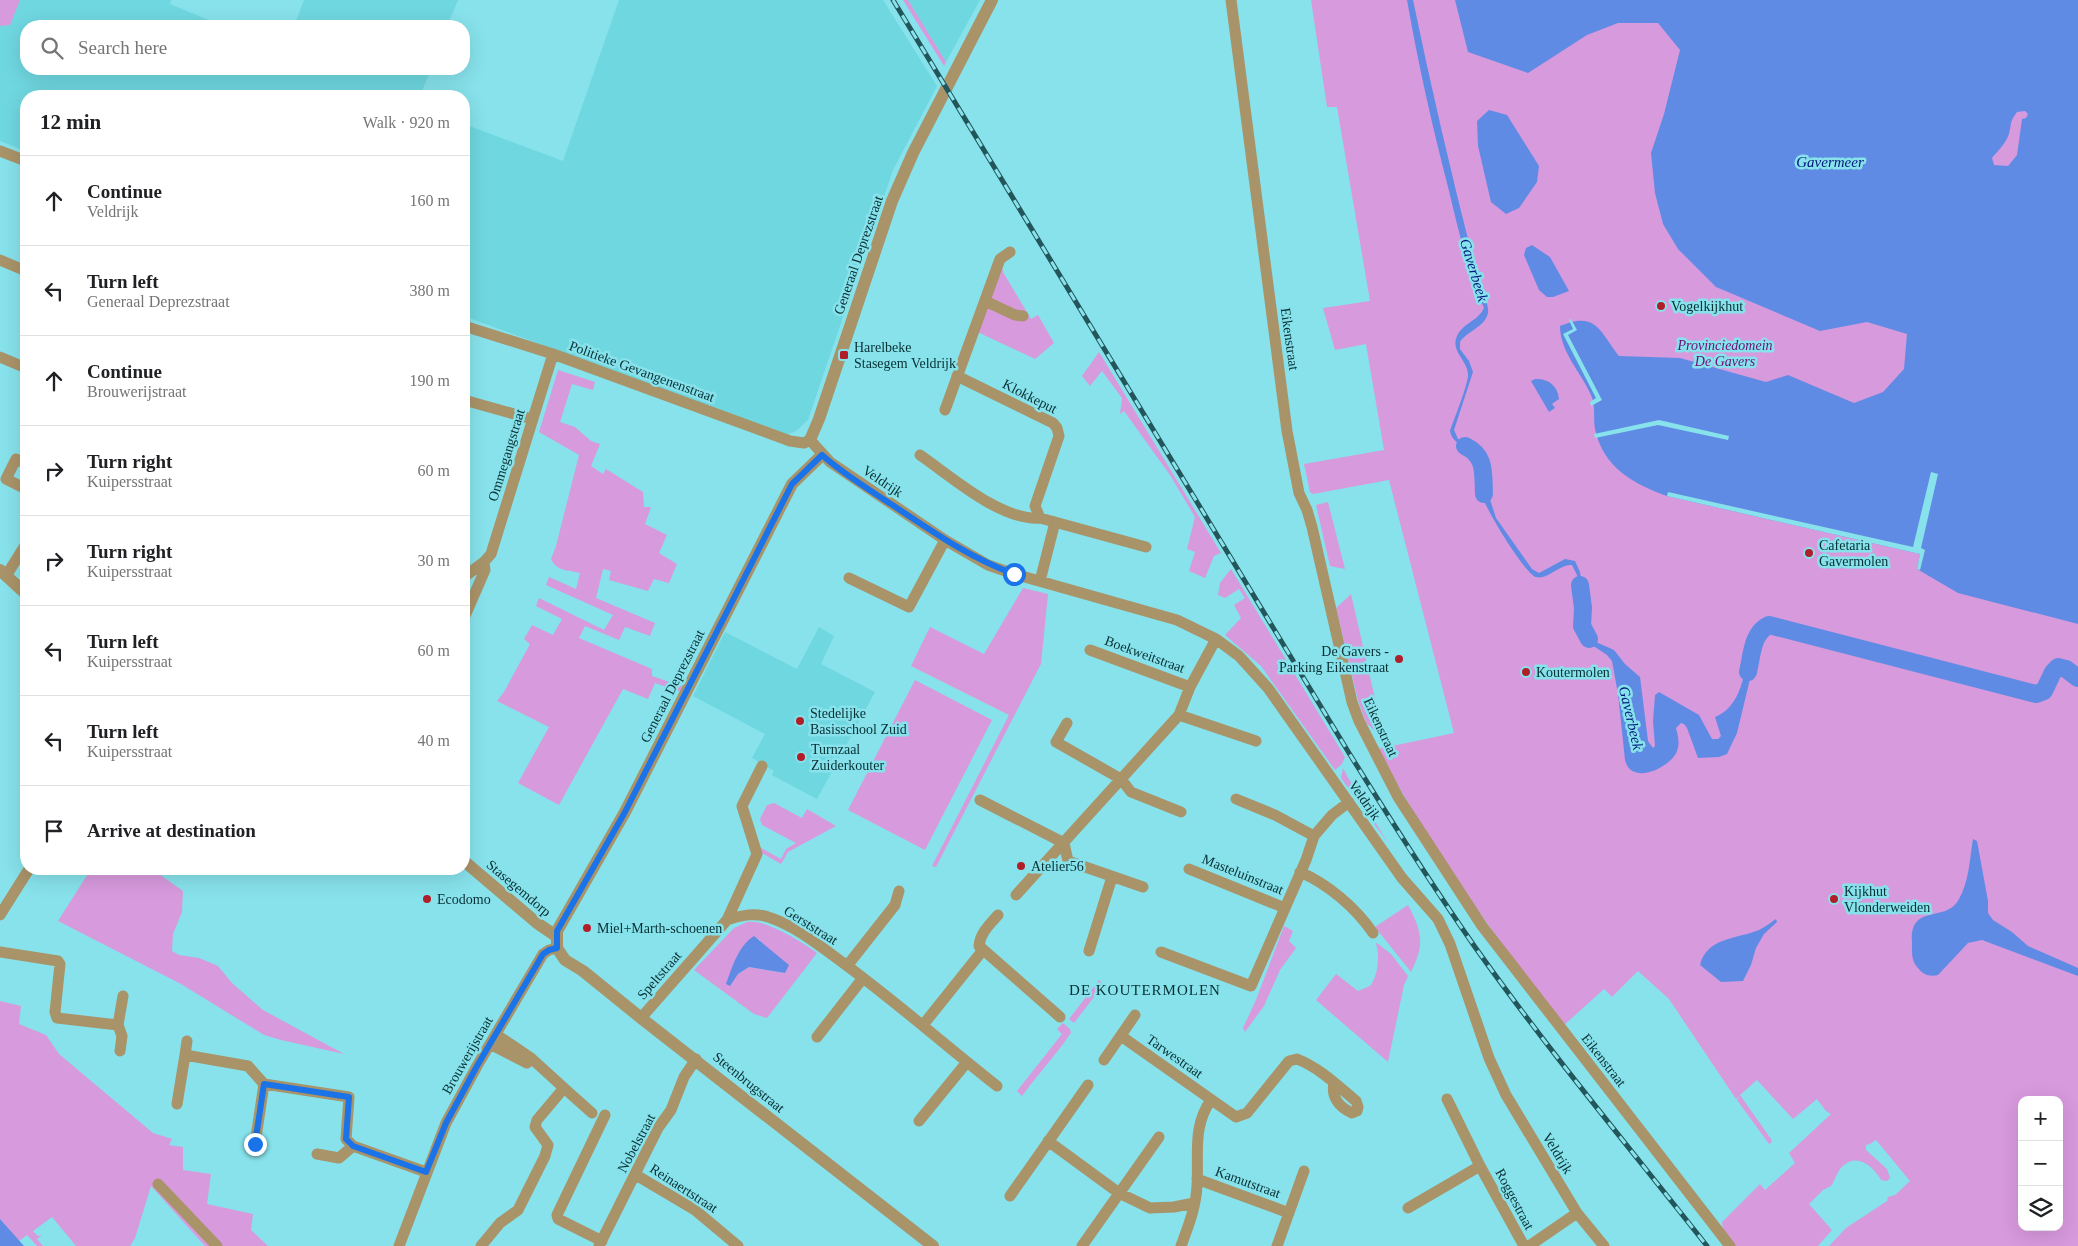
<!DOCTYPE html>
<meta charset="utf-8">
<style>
body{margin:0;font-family:"Times New Roman",serif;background:#f2f2f2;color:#202124}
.controls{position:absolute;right:15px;bottom:15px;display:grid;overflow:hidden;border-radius:10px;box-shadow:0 5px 20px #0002}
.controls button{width:45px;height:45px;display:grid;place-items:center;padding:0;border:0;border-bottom:1px solid #e0e0e0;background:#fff;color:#202124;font:25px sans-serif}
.stop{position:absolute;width:15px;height:15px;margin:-11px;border:4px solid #1a73e8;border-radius:50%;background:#fff}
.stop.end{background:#1a73e8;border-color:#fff;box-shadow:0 1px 5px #0008}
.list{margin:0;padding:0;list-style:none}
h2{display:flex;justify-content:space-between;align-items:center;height:65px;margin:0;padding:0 20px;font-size:21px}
h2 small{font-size:16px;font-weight:400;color:#757577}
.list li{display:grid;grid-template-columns:32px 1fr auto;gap:15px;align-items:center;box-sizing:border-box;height:90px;padding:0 20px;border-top:1px solid #e0e0e0}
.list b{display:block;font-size:19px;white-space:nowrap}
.list p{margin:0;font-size:16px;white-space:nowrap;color:#757577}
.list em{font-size:16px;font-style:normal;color:#757577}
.icon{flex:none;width:28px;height:28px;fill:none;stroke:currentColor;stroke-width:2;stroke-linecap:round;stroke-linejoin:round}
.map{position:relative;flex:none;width:2078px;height:1246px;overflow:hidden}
.search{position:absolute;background:#fff;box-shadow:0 5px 20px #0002;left:20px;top:20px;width:450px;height:55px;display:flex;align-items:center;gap:12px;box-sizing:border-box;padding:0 18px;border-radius:20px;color:#757577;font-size:19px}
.panel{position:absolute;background:#fff;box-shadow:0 5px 20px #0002;left:20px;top:90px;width:450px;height:785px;border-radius:20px}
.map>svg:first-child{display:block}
</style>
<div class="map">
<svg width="2078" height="1246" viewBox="0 0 2078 1246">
<rect width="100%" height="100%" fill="#87e2eb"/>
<!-- built -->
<path fill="#6fd7e0" d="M0 0H171L170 4 223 26H26V69H431L420 96H26V151L0 141Z
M304 0H458L447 26H294Z
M619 0H883L937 86 893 170 808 420 796 431 786 435 464 316V124L563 161Z
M908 0H980L946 62 934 44Z
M819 627 834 636 821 664 875 692 817 799 772 775 774 771 752 758 765 734 693 696 725 632 797 669Z"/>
<!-- green -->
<path fill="#d79add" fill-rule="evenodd" d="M0 0H20L10 25 0 26Z
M903 0H908L946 62 944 66Z
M1311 0H2078V1246H1829L1846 1228 1887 1201 1888 1197 1895 1195 1910 1181 1876 1140 1870 1144 1866 1145V1150L1887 1169 1890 1178 1887 1181 1881 1180C1874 1168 1859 1153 1844 1165 1837 1170 1836 1179 1831 1186L1823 1190 1809 1204 1832 1230 1818 1246H1735L1723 1231 1722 1222 1760 1184 1765 1190 1795 1163 1789 1153 1831 1114 1826 1111 1817 1099 1793 1119 1757 1080 1740 1095 1771 1139 1772 1142 1769 1144 1737 1100 1740 1096 1736 1099 1669 999 1638 971 1612 997 1604 989 1563 1026C1496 938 1430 847 1378 749L1454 733 1389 480 1313 494 1310 492 1304 464 1384 450 1366 344 1335 350 1323 308 1370 301 1337 107H1327ZM2022 1100H2059V1227H2022Z
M1002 267 1003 272 1031 319 1038 315 1054 343 1035 359 971 329Z
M1099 352 1221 553 1214 556 1205 578 1189 571 1195 552 1187 549 1195 517 1170 475 1124 411 1120 414 1122 398 1102 371 1090 386 1082 376Z
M558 370 595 382 593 390 572 384 560 422 575 427 591 441 600 444 591 466 603 474 606 469 643 492 644 507H651L645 524 667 535 659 553 677 564 669 583 654 579 648 591 609 580 611 571 603 569 596 598 655 623 650 636 625 627 619 640 585 626 579 638 652 669V676L684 687 681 692 655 683 648 699 623 689 559 805 518 783 549 727 497 701 504 692 530 644 524 639 532 625 553 635 562 619 536 606 539 598 604 630 613 615 546 585 549 577 576 589 580 573C568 570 556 571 551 559L556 546 579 455 539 432Z
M1328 502 1345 569 1330 566 1316 505Z
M1231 569 1345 757 1342 764 1335 770 1261 666 1225 635 1241 618 1234 605 1245 598 1239 589 1225 598 1218 595 1220 583Z
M1023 588 1048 594 1041 664 936 867 932 866 1009 715 911 666 930 627 984 654Z
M1351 594 1382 729 1374 730 1366 723 1358 700 1336 608Z
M915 680 992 720 925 850 848 810Z
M1343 768 1347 776 1388 843 1341 778Z
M774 803 802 818 807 809 836 826 788 852 781 864 762 853 761 848 781 859 786 849 796 843 762 825 760 819 767 805Z
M91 869H152L183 891 182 912 173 934 172 951 179 955 199 958 218 966 232 983 263 1010 344 1054 281 1040 264 1035 181 984 58 921Z
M1408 905C1422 931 1425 945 1411 972L1375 927Z
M747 922C766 919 802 942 817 953L767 1018 754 1014 694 970 734 928ZM759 939 785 973 749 967 738 974Z
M1284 926 1293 931 1289 941 1296 948 1280 970 1264 1006 1245 1032 1243 1028 1256 1000Z
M1377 943 1391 954 1408 976 1404 985 1388 1062 1316 1000 1336 974 1358 991 1370 986C1378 977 1380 955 1376 944Z
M1099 980 1104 984 1074 1023 1069 1019Z
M0 1001 21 1006 19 1024 46 1035 59 1054 153 1133 172 1139 169 1145 183 1147V1170L211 1174 207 1204 253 1214 251 1230 268 1246H205L151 1186 135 1238 130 1246H76L52 1217 33 1231 38 1236 42 1235 37 1239 43 1246H37L27 1235 19 1241 0 1219Z
M1063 1023 1070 1029 1071 1033C1056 1055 1038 1074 1022 1096L1017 1091 1062 1034 1057 1029Z"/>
<!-- water -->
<path fill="#608be4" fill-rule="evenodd" d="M1407 0H1413C1431 87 1451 173 1473 259 1476 269 1490 306 1488 313 1485 327 1467 331 1460 342V349L1469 361 1473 372 1454 430 1458 439 1475 447 1485 460 1477 461C1472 446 1453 447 1450 431 1454 419 1468 385 1468 375 1468 360 1450 352 1457 336 1463 323 1478 321 1484 308 1467 269 1458 228 1448 187 1432 125 1418 63 1407 0Z
M1455 0H2078V624L1958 593 1917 569 1920 554 1667 496C1633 484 1603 467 1595 429 1593 418 1596 405 1591 395 1581 372 1560 352 1560 326 1596 311 1599 330 1619 356L1680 358 1766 382 1788 375 1854 403 1883 392 1904 369 1907 334 1867 322 1820 331 1716 287 1678 249 1663 224 1655 193 1651 153 1664 114 1680 50 1658 23H1618L1587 35 1528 73 1468 52ZM2025 111 2028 114 2026 118 2022 119 2017 155 2008 166 1994 165 1992 158C1998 151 2006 143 2009 134 2012 123 2009 123 2017 112Z
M1489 110 1507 115 1539 166 1537 182 1519 208 1506 214 1491 202 1478 146 1477 121Z
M1532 245 1550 257 1569 291 1553 297H1547L1539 290 1524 255 1526 248Z
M1535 379C1548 378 1558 386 1559 399L1552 404 1555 408 1549 412 1531 381Z
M1485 470 1486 487 1496 518 1532 569 1539 573 1565 559 1575 561 1580 572 1586 609 1581 608 1577 575 1572 565C1559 564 1548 580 1536 577 1525 574 1487 511 1483 498 1480 490 1480 480 1479 471Z
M1576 617 1584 618 1591 636 1596 642 1614 650 1625 664 1640 677 1648 741 1653 748 1655 746 1653 721 1655 695 1659 692 1699 715 1712 739H1718L1721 736 1715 717C1742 706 1744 673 1750 648L1757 650 1737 733 1727 754 1719 757 1698 758 1687 728 1684 724 1681 723 1676 728C1678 736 1680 743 1677 751 1673 765 1632 788 1625 760L1618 694 1612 661 1607 655 1586 641 1578 626Z
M1973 839 1977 841 1988 901V913L1993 920 2012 932 2028 946 2078 968V976L1982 940 1968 943 1938 975C1930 977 1923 975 1918 968 1911 961 1912 952 1912 943 1909 902 1946 924 1959 899 1969 882 1970 857 1973 839Z
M1776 919 1777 922 1764 934 1756 948 1751 965 1743 981 1721 982 1700 965C1707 937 1737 939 1759 930 1765 927 1770 923 1776 919Z
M754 936 789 965 785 973 749 967 738 974 730 986 726 984C732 968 738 946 754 936Z
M0 1219 24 1246H0Z"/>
<!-- pier -->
<path fill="#87e2eb" d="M1571 319 1577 330 1568 335 1602 400 1591 406 1590 402 1596 398 1563 334 1573 329 1569 320Z
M1659 420 1729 436 1728 440 1658 425 1595 438 1594 434Z
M1931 472 1938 474 1921 548 1925 550 1920 570 1917 569 1920 554 1667 496 1668 492 1913 547Z"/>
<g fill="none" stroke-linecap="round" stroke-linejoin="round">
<!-- river -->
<path stroke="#608be4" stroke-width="18" d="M1465 446C1486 456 1483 473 1484 494
M1580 585 1583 608 1582 626 1589 639
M1748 672C1752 655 1752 633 1769 625L2036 694 2044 691 2053 672 2058 667 2066 669 2078 678"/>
<!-- minor -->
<path stroke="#a99369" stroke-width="11" d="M1231 0 1287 431 1299 493 1307 510 1312 527 1352 702 1359 721 1398 797 1482 926 1730 1246
M0 151 26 161
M0 260 26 271
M985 301 1015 315 1023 316
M464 326 553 354 790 441 804 443 810 440 830 462 945 540 988 565 1014 574 1177 620 1216 639 1239 656 1268 688 1402 878 1438 919 1450 944 1489 1058 1506 1095 1577 1213 1604 1246
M0 357 26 368
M957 376 1053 423 1057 428 1059 436 1035 506 1040 518
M464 400 532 419
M945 410 1000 259 1010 252
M920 455C952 477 1001 521 1040 518L1146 547
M26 464 16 459 6 479 26 489
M6 576 26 544
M464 577 484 562 491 554 553 354
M849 578 909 607 945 540
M1040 581 1055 522
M464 618 485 570 484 562
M1090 650 1190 687
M1179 715 1256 741
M1067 723 1056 742 1121 779 1131 792 1181 812
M1236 799 1275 815 1314 836
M980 800 1064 843 1068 861 1143 887
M1189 869 1285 908
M1300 872C1328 884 1356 908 1373 933
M1016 895 1179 715 1190 687 1216 639
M0 915 29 869
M998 915C990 924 980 933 979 946L1060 1017
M727 920C742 915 756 912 771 918 797 927 820 946 842 962 895 1001 945 1045 997 1086
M1089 951 1112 877
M0 952 58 961 60 964 55 1012 57 1018 118 1025
M1161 952 1251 986 1306 860 1314 836 1332 815 1349 802
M847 966 895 905 899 891
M641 1018 727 920 757 854 742 806 762 766
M923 1025 983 950
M1121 1036 1236 1117 1247 1113 1289 1061 1297 1059C1320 1068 1338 1086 1356 1101L1358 1107 1357 1111 1352 1113C1339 1107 1331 1097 1334 1083
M817 1037 863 978
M490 1044 527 1063
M120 1051 122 1036 118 1025 123 996
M185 1055 187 1041
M1104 1060 1135 1015
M564 1088 592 1113
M1447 1099 1480 1166 1524 1246
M177 1104 185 1055 248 1066 264 1084 349 1097 346 1139 353 1146 426 1172
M919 1121 967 1062
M1048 1141 1119 1193 1150 1208 1174 1207 1194 1203
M255 1144 264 1084
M317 1154 339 1158 353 1146
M636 1175 695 1210 738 1246
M1197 1179 1289 1213
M158 1184 217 1246
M1010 1196 1088 1085
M1408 1208 1480 1166
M602 1241 558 1219 557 1215 605 1115
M399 1246 446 1123 477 1066 543 954 549 950 557 948
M481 1246 500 1223 518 1210 545 1156 548 1145 535 1127 537 1120 564 1088 531 1058 497 1035
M599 1246 658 1128 671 1110 684 1077 696 1059
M1082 1246 1159 1137
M1181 1246C1188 1227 1196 1207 1197 1186 1199 1156 1192 1126 1211 1100
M1277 1246 1304 1171
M1529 1246 1577 1213"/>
<!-- tertiary -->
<path stroke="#a99369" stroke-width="12" d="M810 440 819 419 892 201 913 153 992 0
M822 455 792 484 625 812 557 931V948L565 960 583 971 641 1018 933 1246
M0 570 26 594
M464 861 537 923 556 936"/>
<defs>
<path id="rail" d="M893 0 1349 753C1390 819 1431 884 1475 947 1548 1050 1629 1147 1707 1246"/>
</defs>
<!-- rail casing -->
<use href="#rail" stroke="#22565b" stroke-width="5"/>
<!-- rail -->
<use href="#rail" stroke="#87e2eb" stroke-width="3" stroke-dasharray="9" stroke-linecap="butt"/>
</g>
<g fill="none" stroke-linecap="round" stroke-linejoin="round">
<!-- route -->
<path stroke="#1a73e8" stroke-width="6" d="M255 1144 264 1084 349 1097 346 1139 353 1146 426 1172 446 1123 477 1066 543 954 549 950 557 948V931L625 812 792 484 822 455C843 474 870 490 894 506 933 532 970 558 1014 574"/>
</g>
<!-- markers -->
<g fill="#b01e29" stroke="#87e2eb" stroke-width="2">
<circle cx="1661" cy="306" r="5"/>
<rect x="839" y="350" width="10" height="10" rx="2.5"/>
<circle cx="1809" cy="553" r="5"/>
<circle cx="1399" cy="659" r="5"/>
<circle cx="1526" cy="672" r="5"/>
<circle cx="800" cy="721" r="5"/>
<circle cx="801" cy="757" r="5"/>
<circle cx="1021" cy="866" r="5"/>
<circle cx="427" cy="899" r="5"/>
<circle cx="1834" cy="899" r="5"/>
<circle cx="587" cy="928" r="5"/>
</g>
<g text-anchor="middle" stroke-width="5" stroke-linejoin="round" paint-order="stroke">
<!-- street labels -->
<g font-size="14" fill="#073034" stroke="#87e2eb">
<text transform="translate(858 255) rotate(-71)" y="5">Generaal Deprezstraat</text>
<text transform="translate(1290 339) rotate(82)" y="5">Eikenstraat</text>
<text transform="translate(642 371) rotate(20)" y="5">Politieke Gevangenenstraat</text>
<text transform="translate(1030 396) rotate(27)" y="5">Klokkeput</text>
<text transform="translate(506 455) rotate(-73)" y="5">Ommegangstraat</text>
<text transform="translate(883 481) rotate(34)" y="5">Veldrijk</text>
<text transform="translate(1145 654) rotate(20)" y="5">Boekweitstraat</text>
<text transform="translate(672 686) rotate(-63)" y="5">Generaal Deprezstraat</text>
<text transform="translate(1381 727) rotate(65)" y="5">Eikenstraat</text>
<text transform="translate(1365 800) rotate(55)" y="5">Veldrijk</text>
<text transform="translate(1243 874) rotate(22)" y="5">Masteluinstraat</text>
<text transform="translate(519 888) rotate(40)" y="5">Stasegemdorp</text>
<text transform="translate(811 925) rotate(32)" y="5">Gerststraat</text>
<text transform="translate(659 975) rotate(-49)" y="5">Speltstraat</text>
<text transform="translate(467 1055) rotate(-60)" y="5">Brouwerijstraat</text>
<text transform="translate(1175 1056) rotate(35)" y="5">Tarwestraat</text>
<text transform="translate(1604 1060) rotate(52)" y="5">Eikenstraat</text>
<text transform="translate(749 1082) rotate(39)" y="5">Steenbrugstraat</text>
<text transform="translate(636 1143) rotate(-62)" y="5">Nobelstraat</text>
<text transform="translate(1558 1153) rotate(59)" y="5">Veldrijk</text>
<text transform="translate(1248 1182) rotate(20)" y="5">Kamutstraat</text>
<text transform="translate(684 1188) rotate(33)" y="5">Reinaertstraat</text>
<text transform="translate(1515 1199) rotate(62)" y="5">Roggestraat</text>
</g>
<!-- poi labels -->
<g font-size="14" fill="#073034" stroke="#87e2eb" text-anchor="start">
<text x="1671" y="311">Vogelkijkhut</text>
<text x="854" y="352">Harelbeke<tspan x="854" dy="16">Stasegem Veldrijk</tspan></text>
<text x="1819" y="550">Cafetaria<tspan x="1819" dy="16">Gavermolen</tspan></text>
<text x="1389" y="656" text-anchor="end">De Gavers -<tspan x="1389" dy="16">Parking Eikenstraat</tspan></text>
<text x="1536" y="677">Koutermolen</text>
<text x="810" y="718">Stedelijke<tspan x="810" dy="16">Basisschool Zuid</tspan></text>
<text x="811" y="754">Turnzaal<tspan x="811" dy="16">Zuiderkouter</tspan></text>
<text x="1031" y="871">Atelier56</text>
<text x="1844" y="896">Kijkhut<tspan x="1844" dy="16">Vlonderweiden</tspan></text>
<text x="437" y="904">Ecodomo</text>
<text x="597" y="933">Miel+Marth-schoenen</text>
</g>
<!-- park labels -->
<g font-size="14" font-style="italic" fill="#6e0e77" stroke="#87e2eb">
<text x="1725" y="350">Provinciedomein<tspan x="1725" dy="16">De Gavers</tspan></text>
</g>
<!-- water labels -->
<g font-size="15" font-style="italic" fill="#00167f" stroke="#87e2eb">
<text x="1830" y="167">Gavermeer</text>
<text transform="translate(1474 270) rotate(73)" y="5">Gaverbeek</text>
<text transform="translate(1631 718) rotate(77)" y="5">Gaverbeek</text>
</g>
<!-- neighbourhood labels -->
<g font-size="15" letter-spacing="1" fill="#073034" stroke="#87e2eb">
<text x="1145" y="995">DE KOUTERMOLEN</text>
</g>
</g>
</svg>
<div class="controls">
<button>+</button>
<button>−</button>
<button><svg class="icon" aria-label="layers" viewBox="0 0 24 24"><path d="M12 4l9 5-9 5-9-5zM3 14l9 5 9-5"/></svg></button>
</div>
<div class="stop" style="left:1014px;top:574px"></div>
<div class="stop end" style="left:255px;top:1144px"></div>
<div class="search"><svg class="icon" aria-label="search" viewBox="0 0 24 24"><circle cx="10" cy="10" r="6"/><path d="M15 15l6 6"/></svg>Search here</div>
<section class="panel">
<h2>12 min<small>Walk · 920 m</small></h2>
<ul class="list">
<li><svg class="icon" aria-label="ahead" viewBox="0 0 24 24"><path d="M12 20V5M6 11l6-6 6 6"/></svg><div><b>Continue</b><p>Veldrijk</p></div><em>160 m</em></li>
<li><svg class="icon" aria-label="left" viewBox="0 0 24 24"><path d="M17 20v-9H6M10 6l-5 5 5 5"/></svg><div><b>Turn left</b><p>Generaal Deprezstraat</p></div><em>380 m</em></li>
<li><svg class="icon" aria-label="ahead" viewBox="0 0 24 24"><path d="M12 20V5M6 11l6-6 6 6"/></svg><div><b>Continue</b><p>Brouwerijstraat</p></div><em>190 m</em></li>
<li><svg class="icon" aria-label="right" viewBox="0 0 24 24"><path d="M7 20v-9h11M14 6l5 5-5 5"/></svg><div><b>Turn right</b><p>Kuipersstraat</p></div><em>60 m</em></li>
<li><svg class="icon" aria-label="right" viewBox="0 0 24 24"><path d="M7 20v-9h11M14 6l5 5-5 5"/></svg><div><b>Turn right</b><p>Kuipersstraat</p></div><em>30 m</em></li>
<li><svg class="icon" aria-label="left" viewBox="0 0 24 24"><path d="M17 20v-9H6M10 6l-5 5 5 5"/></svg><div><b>Turn left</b><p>Kuipersstraat</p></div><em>60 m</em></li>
<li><svg class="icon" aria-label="left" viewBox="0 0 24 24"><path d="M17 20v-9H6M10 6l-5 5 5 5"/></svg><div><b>Turn left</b><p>Kuipersstraat</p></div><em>40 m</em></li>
<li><svg class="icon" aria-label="arrive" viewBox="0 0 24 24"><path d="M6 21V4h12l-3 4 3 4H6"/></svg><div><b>Arrive at destination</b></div></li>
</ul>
</section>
</div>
